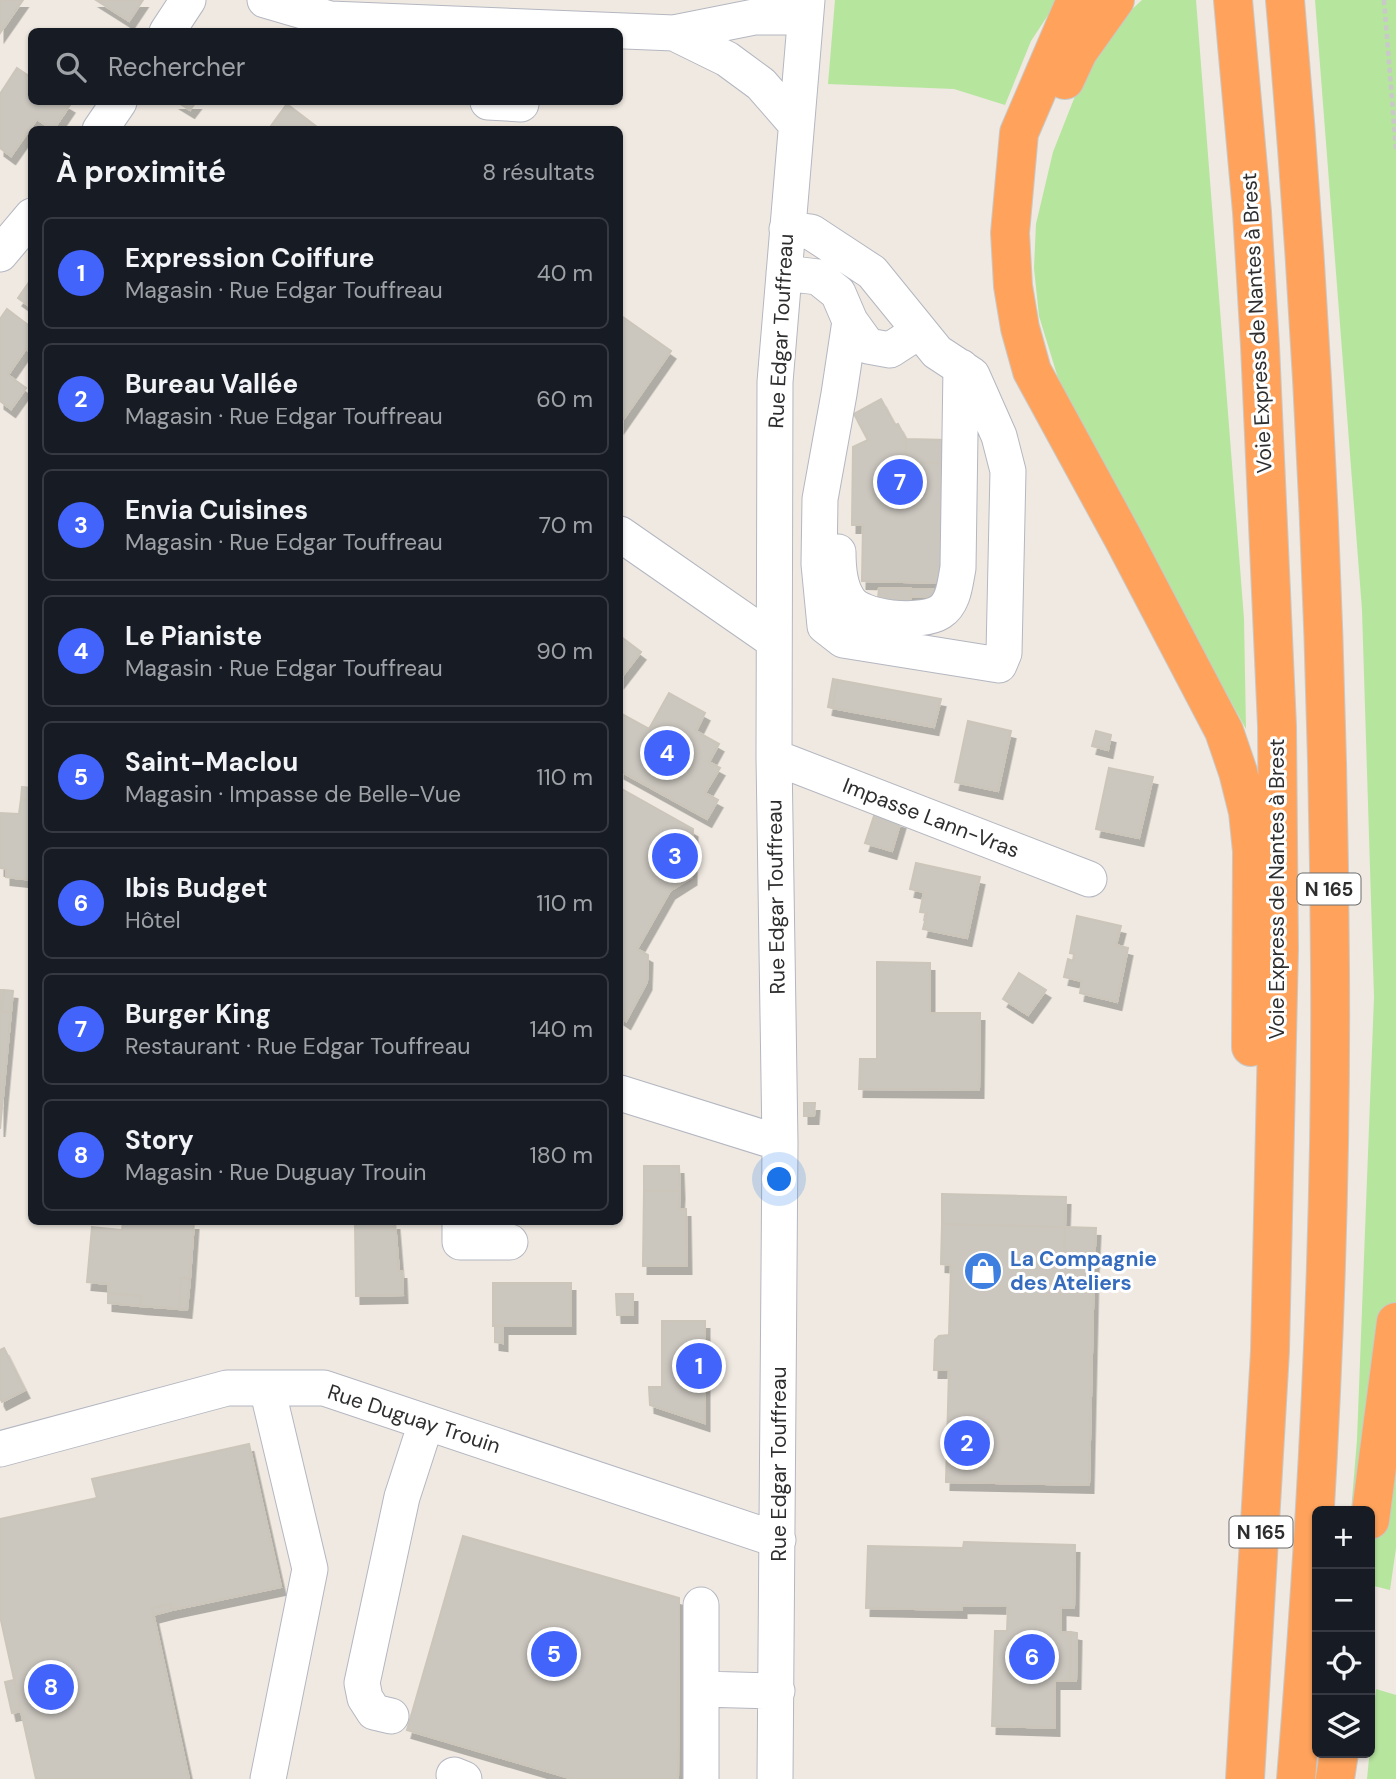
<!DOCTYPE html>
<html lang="fr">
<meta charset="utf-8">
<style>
body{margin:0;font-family:"DM Sans",sans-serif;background:#242831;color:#f1f3f6}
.controls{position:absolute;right:21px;bottom:21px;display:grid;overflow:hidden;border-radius:10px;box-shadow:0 2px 5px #0004}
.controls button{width:63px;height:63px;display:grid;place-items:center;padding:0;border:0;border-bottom:2px solid #363941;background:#171b24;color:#f1f3f6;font:35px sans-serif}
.you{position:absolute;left:780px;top:1180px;width:24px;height:24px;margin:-18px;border:5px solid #fff;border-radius:50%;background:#1a73e8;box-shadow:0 0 0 10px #1a73e833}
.badge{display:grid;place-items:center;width:46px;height:46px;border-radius:50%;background:#4264fb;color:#fff;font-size:23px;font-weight:700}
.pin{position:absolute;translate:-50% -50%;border:4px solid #fff;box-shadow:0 2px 7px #0006}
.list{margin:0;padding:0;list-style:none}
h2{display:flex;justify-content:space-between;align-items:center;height:91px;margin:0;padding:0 28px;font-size:30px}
h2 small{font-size:23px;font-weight:400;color:#9ea1a6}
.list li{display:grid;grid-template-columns:46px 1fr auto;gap:21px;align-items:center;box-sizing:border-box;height:112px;margin:0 14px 14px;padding:0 14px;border:2px solid #363941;border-radius:10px}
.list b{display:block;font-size:26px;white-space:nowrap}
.list p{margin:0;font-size:23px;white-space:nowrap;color:#9ea1a6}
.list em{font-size:23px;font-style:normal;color:#9ea1a6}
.icon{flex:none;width:38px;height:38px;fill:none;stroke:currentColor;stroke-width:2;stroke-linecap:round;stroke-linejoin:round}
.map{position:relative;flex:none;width:1396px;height:1779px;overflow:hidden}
.search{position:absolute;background:#171b24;box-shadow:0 2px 5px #0004;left:28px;top:28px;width:595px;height:77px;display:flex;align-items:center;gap:18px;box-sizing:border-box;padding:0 24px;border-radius:10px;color:#9ea1a6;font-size:26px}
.panel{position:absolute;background:#171b24;box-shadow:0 2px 5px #0004;left:28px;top:126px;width:595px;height:1099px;border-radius:10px}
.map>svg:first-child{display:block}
</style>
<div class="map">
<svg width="1396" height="1779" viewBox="0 0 1396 1779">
<defs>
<filter id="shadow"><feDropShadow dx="4.5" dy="8" stdDeviation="0" flood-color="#0004"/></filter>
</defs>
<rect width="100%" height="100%" fill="#efe9e1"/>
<!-- green -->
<path fill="#b6e59e" d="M835 0H1058L1031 41 1005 105 954 89 828 84Z
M1142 0H1196L1244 619 1246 729 1155 565 1058 378 1039 316 1034 268 1036 224 1053 152 1079 86 1114 26Z
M1315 0H1396V1548L1390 1590 1370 1585V1511H1351L1357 1440 1374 997 1362 610Z
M1376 1689 1396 1695V1779H1367Z"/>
<!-- building -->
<path fill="#cbc7bf" stroke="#cbc5ba" stroke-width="2" filter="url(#shadow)" d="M0 0H23L0 33Z
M96 0H143L129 21Z
M17 68 32 78V102H65L70 105 53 130 37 119 11 156 0 148V94Z
M177 102H196L190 110Z
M287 104 321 130H268Z
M32 278V308L18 298Z
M7 309 32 328V353L26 349 8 375 26 388 11 409 0 401V319Z
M620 315 671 351 620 424Z
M881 399 895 425 898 424 906 439V462L947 463 944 583 862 581 863 525H852L853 447 868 440 854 414Z
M906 439 948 440 947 463 906 462Z
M879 588H911V607H900L890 599H878Z
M911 589H937V597H911Z
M620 636 641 652 620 679Z
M833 679 838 680 832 708 828 707Z
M838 680 941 699 934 727 832 708Z
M669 693 705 713 696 731 719 744 709 762 720 768 705 793 718 800 707 819 620 771V713L649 729Z
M968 721 1011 731 998 791 955 782Z
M1096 731 1111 735 1108 750 1092 746Z
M1109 768 1153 777 1139 838 1096 829Z
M32 782V880L6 877V869L0 868V813L19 814 21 799 30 800Z
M22 787 31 788 30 800 21 799Z
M620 788 693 829 692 877 670 891 637 949 648 955 647 982 626 1021 620 1017Z
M875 813 901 821 892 851 865 843Z
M916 863 980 877 967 938 923 929 927 913 920 912 924 892 910 889Z
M1077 916 1121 926 1116 945 1128 948 1117 1002 1080 993 1082 981 1064 977 1068 959 1073 961 1074 954 1070 953Z
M877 962 930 963V1013H980L979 1090 859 1089 860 1059H877Z
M1019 973 1046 990 1028 1015 1003 999Z
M0 990H4L2 1012H11L0 1129Z
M4 990 13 991 11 1012H2Z
M804 1103H815L814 1116H804Z
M644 1166H679L680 1191H644Z
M644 1191H680L679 1209H686L687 1266H643Z
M942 1194 1066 1197 1065 1227 942 1224Z
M123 1222H194L190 1279 181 1278 179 1309 140 1306 141 1296 108 1293 109 1284 87 1282 92 1227 122 1230Z
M355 1222H395L399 1271H402L403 1295 356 1296Z
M942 1224 1065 1227 1064 1267H1094L1089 1485 946 1482 949 1370H934L935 1340 939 1336 949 1335 951 1265 941 1264Z
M1065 1227 1096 1228 1094 1267H1064Z
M181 1278 190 1279 187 1310 179 1309Z
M493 1283H571V1326H493Z
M108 1293 141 1296 140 1306 108 1303Z
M616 1294H633V1315H617Z
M662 1321H705V1423L650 1405 649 1387H662Z
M495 1325H503V1343L495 1342Z
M4 1348 25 1390 2 1402 0 1398V1350Z
M249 1444 281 1587 172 1610 171 1604 152 1608 189 1779H36L0 1616V1519L97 1498 92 1479Z
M463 1536 679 1598 678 1779H573L407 1730Z
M964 1542 1075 1545 1074 1608 1061 1607V1632H1071L1070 1681H1055V1728L992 1726 995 1631H1007L1008 1606 962 1605V1610L866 1608 868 1546 963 1548Z
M171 1604 172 1610 153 1615 152 1608Z
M1071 1632 1077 1633 1076 1681H1070Z
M14 1680 21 1711 12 1713 5 1682Z"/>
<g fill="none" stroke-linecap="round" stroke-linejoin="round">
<defs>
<path id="minor" d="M265 0 330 19 674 33 754 17H805
M167 32 188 0
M674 33 727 59 761 84 795 123
M488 102 521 104
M100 130 119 102
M0 254 32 216
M784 273 818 277 838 293 850 321 839 394 820 499 819 564 825 626 843 640 999 665 1004 653 1008 471 999 436 972 375 937 352 872 272 811 232 787 229
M850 321 868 346 890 350 907 339 917 329
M620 534 774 641
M838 552C838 566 840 587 848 599 860 620 921 624 940 612 954 603 955 583 958 568L961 367
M774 757 1089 879
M620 1093 780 1143
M460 1222V1242H510
M267 1388 310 1569 268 1779
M0 1449 227 1388H324L778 1540
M701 1689V1605
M391 1716 374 1712 365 1698 362 1683 402 1497 426 1423
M454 1775 464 1779
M701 1779V1689L777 1691
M775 1779 780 1143 774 757 775 382 807 0"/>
<path id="highway" d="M1076 0 1019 133 1010 233 1013 286 1020 328 1032 371 1123 538 1224 731 1238 772 1248 812 1252 851 1251 1047
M1233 0 1252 212 1260 346 1277 726 1279 949 1270 1351 1245 1779
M1285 0C1313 321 1328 643 1330 965 1332 1237 1318 1509 1296 1779
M1065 80 1078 52 1115 0
M1370 1520 1396 1322
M1335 1779 1339 1753"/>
</defs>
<!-- minor casing -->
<use href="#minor" stroke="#b4b7c1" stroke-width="37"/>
<!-- highway casing -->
<use href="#highway" stroke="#c9c9c9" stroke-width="40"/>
<!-- path -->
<path stroke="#c9c9c9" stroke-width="4.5" stroke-dasharray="5 3.5" stroke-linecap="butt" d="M1384 0 1396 149"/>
<!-- minor -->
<use href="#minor" stroke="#fff" stroke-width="35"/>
<!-- highway -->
<use href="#highway" stroke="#ffa35c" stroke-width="38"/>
</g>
<!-- icons -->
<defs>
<symbol id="shop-disc" viewBox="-11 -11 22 22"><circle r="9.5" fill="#3f7fe0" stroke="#fff"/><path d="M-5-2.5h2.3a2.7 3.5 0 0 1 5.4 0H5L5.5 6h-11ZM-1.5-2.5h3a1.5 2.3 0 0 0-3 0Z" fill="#fff"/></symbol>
</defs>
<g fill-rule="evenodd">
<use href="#shop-disc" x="961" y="1249" width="44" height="44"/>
</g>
<g text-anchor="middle" stroke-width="6" stroke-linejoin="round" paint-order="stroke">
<!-- shield labels -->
<g fill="#fff" stroke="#6d6d6d" stroke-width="2">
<rect x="1297.5" y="873.5" width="63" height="31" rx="5"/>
<rect x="1229.5" y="1516.5" width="63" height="31" rx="5"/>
</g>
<g font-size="19" font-weight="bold" fill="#2e2e2e">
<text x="1329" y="896">N 165</text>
<text x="1261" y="1539">N 165</text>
</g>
<!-- street labels -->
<g font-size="21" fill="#2e2e2e" stroke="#fff">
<text transform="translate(1257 323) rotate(-93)" y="7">Voie Express de Nantes à Brest</text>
<text transform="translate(781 331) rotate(-87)" y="7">Rue Edgar Touffreau</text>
<text transform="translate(931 818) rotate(21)" y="7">Impasse Lann-Vras</text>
<text transform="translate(1277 889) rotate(-90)" y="7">Voie Express de Nantes à Brest</text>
<text transform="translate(776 897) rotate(-91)" y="7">Rue Edgar Touffreau</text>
<text transform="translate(414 1419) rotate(18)" y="7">Rue Duguay Trouin</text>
<text transform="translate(779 1464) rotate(-90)" y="7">Rue Edgar Touffreau</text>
</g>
<!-- shop labels -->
<g font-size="21" font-weight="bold" fill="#366cbe" stroke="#fff" text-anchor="start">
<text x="1010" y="1266">La Compagnie<tspan x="1010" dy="24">des Ateliers</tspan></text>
</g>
</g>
</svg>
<div class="controls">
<button>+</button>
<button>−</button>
<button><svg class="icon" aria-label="locate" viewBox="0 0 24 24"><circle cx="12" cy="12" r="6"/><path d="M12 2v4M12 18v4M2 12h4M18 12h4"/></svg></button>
<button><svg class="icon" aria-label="layers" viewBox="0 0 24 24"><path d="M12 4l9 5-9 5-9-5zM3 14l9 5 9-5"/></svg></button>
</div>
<div class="you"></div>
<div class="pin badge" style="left:699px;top:1366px">1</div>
<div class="pin badge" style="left:967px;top:1443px">2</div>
<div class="pin badge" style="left:675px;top:856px">3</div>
<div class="pin badge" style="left:667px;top:753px">4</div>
<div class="pin badge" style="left:554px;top:1654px">5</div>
<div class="pin badge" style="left:1032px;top:1657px">6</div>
<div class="pin badge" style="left:900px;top:482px">7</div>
<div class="pin badge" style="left:51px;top:1687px">8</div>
<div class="search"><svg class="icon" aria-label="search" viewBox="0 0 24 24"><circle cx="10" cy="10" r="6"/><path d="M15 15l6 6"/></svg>Rechercher</div>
<section class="panel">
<h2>À proximité<small>8 résultats</small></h2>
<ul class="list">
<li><span class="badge">1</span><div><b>Expression Coiffure</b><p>Magasin · Rue Edgar Touffreau</p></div><em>40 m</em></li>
<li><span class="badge">2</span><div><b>Bureau Vallée</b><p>Magasin · Rue Edgar Touffreau</p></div><em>60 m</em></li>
<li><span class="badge">3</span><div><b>Envia Cuisines</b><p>Magasin · Rue Edgar Touffreau</p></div><em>70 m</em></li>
<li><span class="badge">4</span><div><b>Le Pianiste</b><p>Magasin · Rue Edgar Touffreau</p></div><em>90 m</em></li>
<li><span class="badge">5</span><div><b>Saint-Maclou</b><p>Magasin · Impasse de Belle-Vue</p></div><em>110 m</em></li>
<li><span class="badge">6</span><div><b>Ibis Budget</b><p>Hôtel</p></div><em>110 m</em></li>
<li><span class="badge">7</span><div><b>Burger King</b><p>Restaurant · Rue Edgar Touffreau</p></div><em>140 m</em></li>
<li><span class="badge">8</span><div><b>Story</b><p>Magasin · Rue Duguay Trouin</p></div><em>180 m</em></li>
</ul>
</section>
</div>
